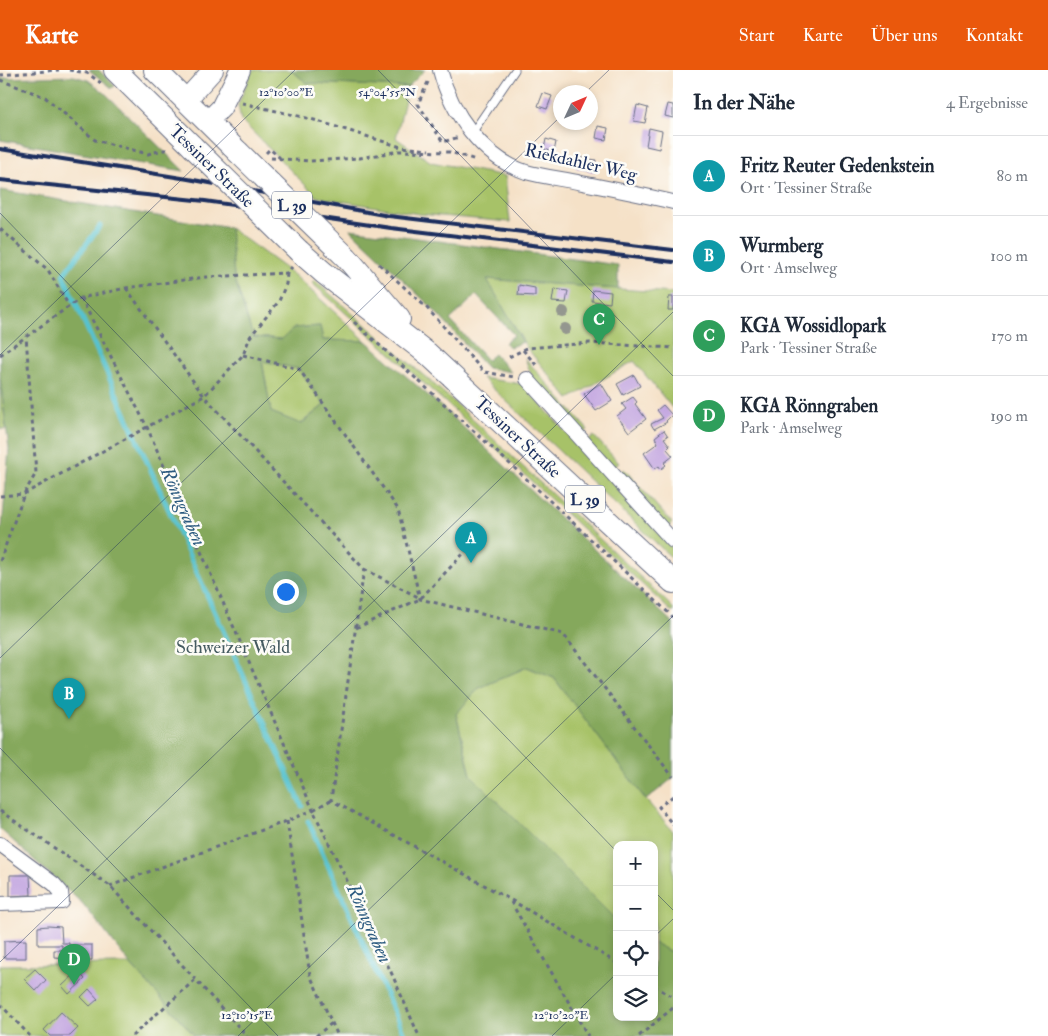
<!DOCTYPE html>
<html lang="de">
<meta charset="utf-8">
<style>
body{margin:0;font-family:"IM FELL Double Pica",serif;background:#f6f6f7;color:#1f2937}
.controls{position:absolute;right:15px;bottom:15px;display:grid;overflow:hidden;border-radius:10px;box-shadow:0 2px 8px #0003}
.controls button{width:45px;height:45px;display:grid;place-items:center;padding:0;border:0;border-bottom:1px solid #e0e1e3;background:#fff;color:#1f2937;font:25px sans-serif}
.compass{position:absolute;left:553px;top:15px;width:45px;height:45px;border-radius:50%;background:#fff;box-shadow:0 2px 8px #0003;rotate:46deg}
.you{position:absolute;left:285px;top:521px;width:18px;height:18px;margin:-12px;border:4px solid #fff;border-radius:50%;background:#1a73e8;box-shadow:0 0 0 8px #1a73e833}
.badge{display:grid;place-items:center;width:32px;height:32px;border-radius:50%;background:#ea580c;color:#fff;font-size:16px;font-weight:700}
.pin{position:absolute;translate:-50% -41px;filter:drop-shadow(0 1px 2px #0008)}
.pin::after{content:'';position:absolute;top:26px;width:18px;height:15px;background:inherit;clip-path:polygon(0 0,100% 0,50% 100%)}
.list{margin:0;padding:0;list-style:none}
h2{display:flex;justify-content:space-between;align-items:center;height:65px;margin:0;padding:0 20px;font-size:21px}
h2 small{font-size:16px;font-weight:400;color:#747a83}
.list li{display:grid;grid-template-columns:32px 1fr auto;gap:15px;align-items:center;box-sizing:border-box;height:80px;padding:0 20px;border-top:1px solid #e0e1e3}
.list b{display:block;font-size:19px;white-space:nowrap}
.list p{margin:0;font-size:16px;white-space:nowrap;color:#747a83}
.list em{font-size:16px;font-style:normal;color:#747a83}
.icon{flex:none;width:28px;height:28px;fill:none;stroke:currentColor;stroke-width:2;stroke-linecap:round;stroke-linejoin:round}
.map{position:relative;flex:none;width:673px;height:966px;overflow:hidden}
header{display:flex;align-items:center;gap:30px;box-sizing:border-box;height:70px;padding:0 25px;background:#ea580c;color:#fff}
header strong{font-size:24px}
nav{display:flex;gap:28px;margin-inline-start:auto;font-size:18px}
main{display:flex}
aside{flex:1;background:#fff}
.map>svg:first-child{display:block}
</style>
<header>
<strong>Karte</strong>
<nav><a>Start</a><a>Karte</a><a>Über uns</a><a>Kontakt</a></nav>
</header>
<main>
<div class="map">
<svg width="673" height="966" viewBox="0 0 673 966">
<rect width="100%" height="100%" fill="#fdfcf7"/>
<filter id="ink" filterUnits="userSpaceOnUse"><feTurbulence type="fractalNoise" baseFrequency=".02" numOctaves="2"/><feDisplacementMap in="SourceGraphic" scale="10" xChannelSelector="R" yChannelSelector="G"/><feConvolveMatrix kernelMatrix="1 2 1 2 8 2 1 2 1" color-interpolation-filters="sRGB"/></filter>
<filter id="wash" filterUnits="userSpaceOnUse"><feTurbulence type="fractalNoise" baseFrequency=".0096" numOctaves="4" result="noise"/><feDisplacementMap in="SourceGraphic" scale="20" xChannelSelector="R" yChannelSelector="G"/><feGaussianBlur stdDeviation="1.12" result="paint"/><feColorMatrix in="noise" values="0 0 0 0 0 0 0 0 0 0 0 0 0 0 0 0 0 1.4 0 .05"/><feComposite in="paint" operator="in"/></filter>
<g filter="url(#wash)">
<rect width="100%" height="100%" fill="#f5e1c7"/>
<!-- green -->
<path fill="#a7c268" stroke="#617863" d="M252 0H291L307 13 408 17 396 68 431 92 505 106 510 152 419 144 317 127 241 50 238 35Z
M230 158 293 204 366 271 323 270 320 256 294 258 283 269 253 267 234 207Z
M486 209 673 223V339L634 291 569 329 527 278Z
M315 211 453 331 668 533 673 538V543L484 367 312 213Z
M525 288 588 360 582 364 534 313Z
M262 290 299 299 324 335 300 354 271 342Z
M0 308 6 359H0Z
M482 308 522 314 673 479V489Z
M594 366 619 393 612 398 587 372Z
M624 399 672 453 666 458 618 404Z
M527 597 554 608 646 730 673 761V883L654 873V775H617V851L471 705 456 644 479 618Z
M130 894 195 966H0V895Z"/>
<!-- forest -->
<path fill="#85a85c" stroke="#506c5d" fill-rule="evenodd" d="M89 0H99L115 16 112 18Z
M291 0H425L408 17 307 13Z
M74 6 88 10 104 22 184 101 0 70V8Z
M0 120 230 158 234 207 253 267 282 269 294 258 320 256 323 270 366 271 446 341 673 553V708L646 730 554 608 527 597 479 618 456 644 471 705 617 851V947H654V873L673 883V966H195L130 894 83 834 0 759V460L2 457 9 379 0 308ZM262 291 299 299 324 335 301 354 271 342Z
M350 159 618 195V219L487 209 523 272 510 277 505 273 514 265 476 225 450 250 487 290 494 284 511 302 487 298 429 235Z"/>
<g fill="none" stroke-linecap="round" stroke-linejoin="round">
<!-- stream -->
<path stroke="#56c2cf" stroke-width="5" d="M100 156 63 205 302 736
M308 751 405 966"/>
</g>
<g id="blocks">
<!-- building -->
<path fill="#bfa0df" d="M543 23 552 26 547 39 538 36Z
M668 34 673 35V48L665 46Z
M637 35 648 38 645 53 634 51Z
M598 56 608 58 606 70 596 68Z
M649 58 662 61 659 79 646 76Z
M546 69 556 72 554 82 544 79Z
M578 87 596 90 594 102 576 98Z
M519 215 535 218V226L518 225Z
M554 219 568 221 566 233 552 232Z
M593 220 611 222 610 233 592 231Z
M669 227H673V240H668Z
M634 305 640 316 623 325 617 314Z
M601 313 612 331 596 341 584 324Z
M633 327 637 332 635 334 646 349 629 362 617 346 626 339 622 334Z
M663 335 672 345 666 351 667 352 654 359 651 354 663 348 657 340Z
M664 360 668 366 664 368 670 376 667 379 673 386 664 393 666 395 661 399 659 396 655 399 644 383 658 373 655 367Z
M10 805H30L31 825 10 826Z
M48 856 61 857 62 873H69V888L54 887V880H62V875H38V857Z
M26 870V888H4V871Z
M70 875H92V890H70Z
M35 899 46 910 36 921 24 909Z
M78 901 85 909 69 924 62 916Z
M89 919 98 929 90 936 81 927Z
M61 942 78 958 70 966H50L44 960Z"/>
</g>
</g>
<g filter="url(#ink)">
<use href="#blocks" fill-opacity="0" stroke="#676d83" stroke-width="1"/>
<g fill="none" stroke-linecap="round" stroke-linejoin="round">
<defs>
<path id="lane" d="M472 63 515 0"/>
<path id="street" d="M440 0C451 42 482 88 526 102 544 107 564 109 582 113 613 119 643 125 673 132
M527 309 673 471
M0 774 54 814 61 822 62 832 0 834"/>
<path id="secondary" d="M186 30 213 0
M208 51 221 38 240 0"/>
<path id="primary" d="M115 0 193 77
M155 0 238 82
M299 181 324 203 428 284 673 512
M347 188 399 249"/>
</defs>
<!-- lane casing -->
<use href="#lane" stroke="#676d83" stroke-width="9"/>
<!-- street casing -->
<use href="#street" stroke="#676d83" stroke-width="16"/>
<!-- secondary casing -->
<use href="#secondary" stroke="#676d83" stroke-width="22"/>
<!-- primary casing -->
<use href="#primary" stroke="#676d83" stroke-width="24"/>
<!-- path -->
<path stroke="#676d83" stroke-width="3" stroke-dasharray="4 4" stroke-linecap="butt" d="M69 0 87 3 101 13
M0 5 59 0
M0 10 45 27 95 70 148 84 162 80H170
M428 12 418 34 443 72 459 67
M242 33 311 49 401 77 429 80
M266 83 270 79 280 88
M271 88 309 91 360 88 399 81 450 82 476 90
M0 159 48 200 69 236
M379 194 427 238 484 302 514 307
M126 218 204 326 243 285 250 267 279 231 286 214 287 203
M81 228 147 357 313 740 287 751 110 816
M354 252 532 414 673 547
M523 280 538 297
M0 285 81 228 126 218 206 207 287 203 292 197
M243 285 299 299 398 439 420 529 563 564 673 707
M509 287 527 278 590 273 673 278
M0 426 24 424 204 326 364 499 331 730 511 830 617 893
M0 491 24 424 36 403 26 266
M364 499 420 528
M356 558 420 529 466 481
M673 726 659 737 673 755
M331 730 313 740 391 902 419 966
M0 741 110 816 247 966
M287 751 310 905 338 966
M511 832 588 966
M654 916 673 927
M0 934 30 966
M132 966 196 909
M316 966 332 953
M639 966 673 938"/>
<!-- lane -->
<use href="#lane" stroke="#fff" stroke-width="7"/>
<!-- street -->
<use href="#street" stroke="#fff" stroke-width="14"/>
<!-- secondary -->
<use href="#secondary" stroke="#fff" stroke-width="20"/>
<!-- primary -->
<use href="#primary" stroke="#fff" stroke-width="22"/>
<!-- rail -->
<path stroke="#1b2f5e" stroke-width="4" d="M0 79 188 109 389 146 673 180
M0 110 205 131 391 158 673 192"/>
<defs>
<path id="primary-bridge" d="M193 77 299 181
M238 82 347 188"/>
</defs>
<!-- primary-bridge casing -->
<use href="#primary-bridge" stroke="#676d83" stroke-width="24" stroke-linecap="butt"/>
<!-- primary-bridge -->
<use href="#primary-bridge" stroke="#fff" stroke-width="22"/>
</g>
<!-- trees -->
<g fill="#94978f">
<circle cx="563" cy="242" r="6"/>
<circle cx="565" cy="259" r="6"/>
</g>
</g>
<!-- ticks -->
<path fill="none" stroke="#1b2f5e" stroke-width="1" stroke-opacity="0.45" d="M378 0 673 306M586 22 609 0M0 143 617 782M0 285 295 0M0 588 560 47M0 678 278 966M654 821 673 840M654 867 673 849M0 892 673 242M238 966 673 546M552 966 617 903"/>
<g text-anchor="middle" stroke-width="5" stroke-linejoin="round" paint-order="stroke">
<!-- shield labels -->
<g fill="#fdfcf7" stroke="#5f6c8c" stroke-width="1">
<rect x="272" y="121.5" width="40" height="27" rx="4"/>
<rect x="565" y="415.5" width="40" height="27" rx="4"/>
</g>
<g font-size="16" font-weight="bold" fill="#1b2f5e">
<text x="292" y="141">L 39</text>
<text x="585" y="435">L 39</text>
</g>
<!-- street labels -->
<g font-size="18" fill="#1b2f5e" stroke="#fdfcf7">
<text transform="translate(581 92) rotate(13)" y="6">Riekdahler Weg</text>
<text transform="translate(212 96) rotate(44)" y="6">Tessiner Straße</text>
<text transform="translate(518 367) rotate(43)" y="6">Tessiner Straße</text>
</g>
<!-- park labels -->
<g font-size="18" fill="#455b61" stroke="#fdfcf7">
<text x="233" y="583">Schweizer Wald</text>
</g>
<!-- water labels -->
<g font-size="19" font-style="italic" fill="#2d5b80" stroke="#fdfcf7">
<text transform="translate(184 436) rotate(66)" y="7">Rönngraben</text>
<text transform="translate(370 853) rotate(66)" y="7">Rönngraben</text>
</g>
</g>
<g font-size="12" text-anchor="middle" fill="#1b2f5e" stroke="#fdfcf7" stroke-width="5" stroke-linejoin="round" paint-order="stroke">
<text x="286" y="26">12°10'00"E</text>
<text x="387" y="26">54°04'55"N</text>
<text x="247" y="949">12°10'15"E</text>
<text x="561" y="949">12°10'20"E</text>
</g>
</svg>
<div class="controls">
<button>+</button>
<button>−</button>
<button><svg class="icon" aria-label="locate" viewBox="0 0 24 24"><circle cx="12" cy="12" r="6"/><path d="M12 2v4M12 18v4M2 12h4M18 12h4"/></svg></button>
<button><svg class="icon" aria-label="layers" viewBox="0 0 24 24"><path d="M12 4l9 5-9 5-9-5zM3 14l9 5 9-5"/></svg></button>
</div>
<svg class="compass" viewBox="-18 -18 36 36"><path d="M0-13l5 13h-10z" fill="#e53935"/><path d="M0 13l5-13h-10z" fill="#747a83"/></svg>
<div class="you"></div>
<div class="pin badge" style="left:471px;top:493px;background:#0f9aa8">A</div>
<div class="pin badge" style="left:69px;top:649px;background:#0f9aa8">B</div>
<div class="pin badge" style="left:599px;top:275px;background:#2e9e5b">C</div>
<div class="pin badge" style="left:74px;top:915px;background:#2e9e5b">D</div>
</div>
<aside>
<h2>In der Nähe<small>4 Ergebnisse</small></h2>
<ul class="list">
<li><span class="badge" style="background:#0f9aa8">A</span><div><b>Fritz Reuter Gedenkstein</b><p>Ort · Tessiner Straße</p></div><em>80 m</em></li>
<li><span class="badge" style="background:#0f9aa8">B</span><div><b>Wurmberg</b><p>Ort · Amselweg</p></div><em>100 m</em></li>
<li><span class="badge" style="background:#2e9e5b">C</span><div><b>KGA Wossidlopark</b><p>Park · Tessiner Straße</p></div><em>170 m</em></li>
<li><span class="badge" style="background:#2e9e5b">D</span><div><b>KGA Rönngraben</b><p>Park · Amselweg</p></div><em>190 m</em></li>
</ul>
</aside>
</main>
